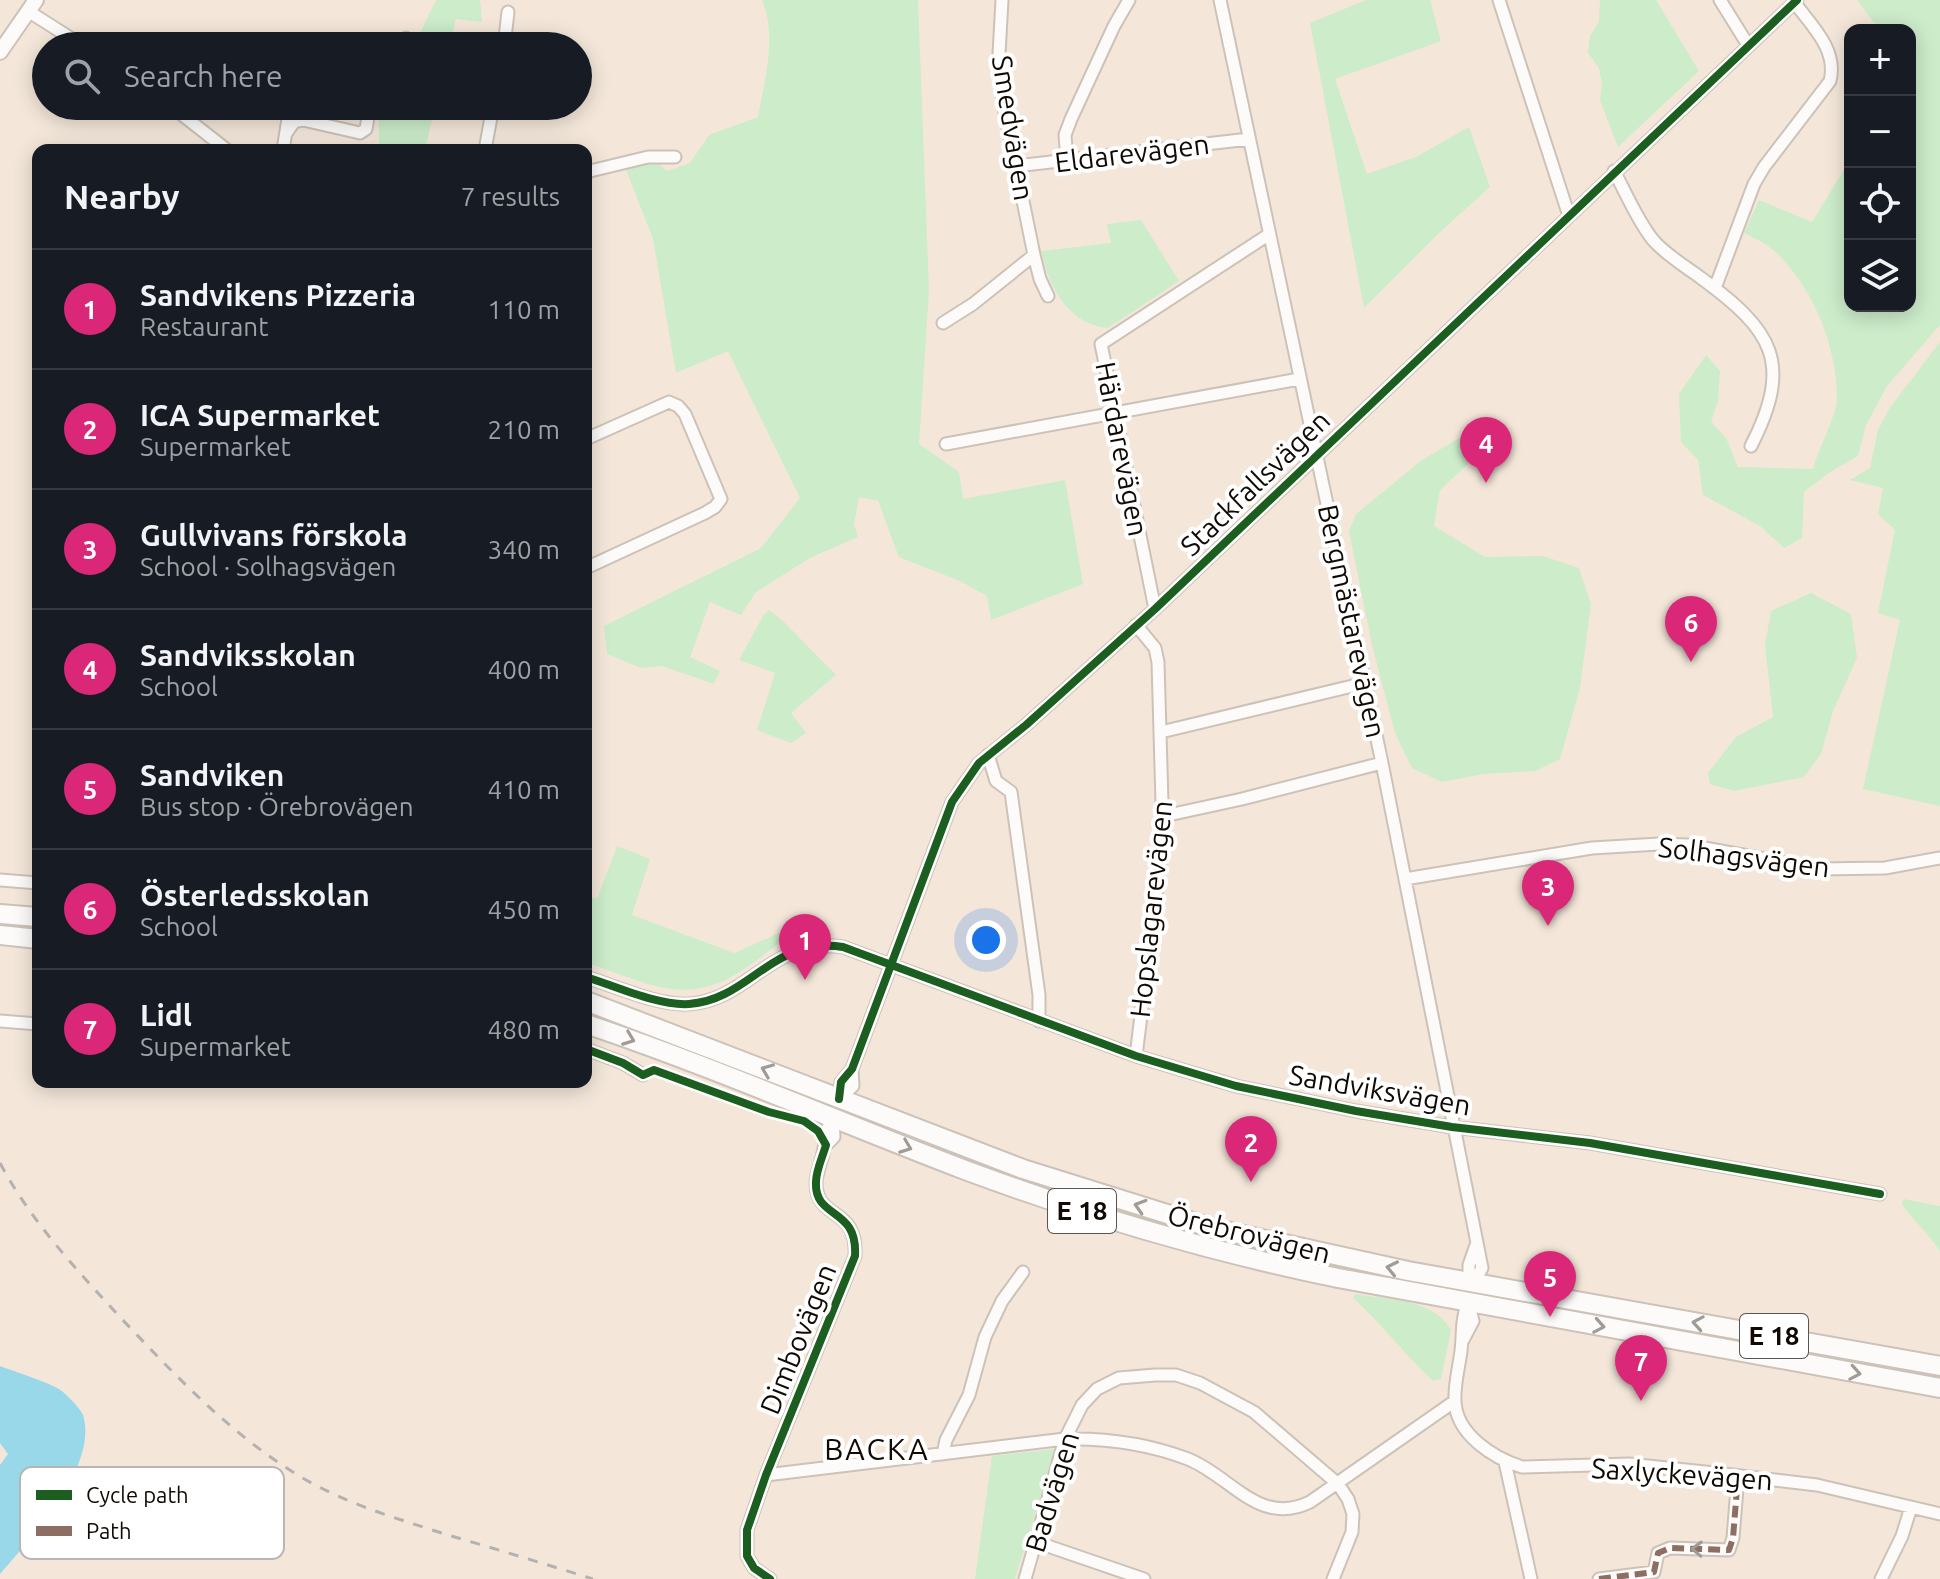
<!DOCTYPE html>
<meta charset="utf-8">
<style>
body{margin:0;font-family:Ubuntu,sans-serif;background:#20242c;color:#f1f3f6}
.controls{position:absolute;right:24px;top:24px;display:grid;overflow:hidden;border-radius:16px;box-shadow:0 4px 20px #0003}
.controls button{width:72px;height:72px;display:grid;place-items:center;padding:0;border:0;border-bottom:2px solid #363941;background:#171b24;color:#f1f3f6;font:40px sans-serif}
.you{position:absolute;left:986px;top:940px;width:28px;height:28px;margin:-20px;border:6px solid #fff;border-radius:50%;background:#1a73e8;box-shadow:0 0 0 12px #1a73e833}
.badge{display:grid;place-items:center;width:52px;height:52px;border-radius:50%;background:#db2777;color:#fff;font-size:26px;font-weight:700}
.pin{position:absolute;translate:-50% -66px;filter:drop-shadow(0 2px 4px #0008)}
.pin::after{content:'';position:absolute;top:42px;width:28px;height:24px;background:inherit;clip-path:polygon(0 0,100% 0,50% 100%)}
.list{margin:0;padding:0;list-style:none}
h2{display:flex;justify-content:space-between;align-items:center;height:104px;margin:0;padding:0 32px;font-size:34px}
h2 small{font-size:26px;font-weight:400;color:#9ea1a6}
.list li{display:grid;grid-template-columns:52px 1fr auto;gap:24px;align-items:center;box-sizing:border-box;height:120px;padding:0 32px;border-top:2px solid #363941}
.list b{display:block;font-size:30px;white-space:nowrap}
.list p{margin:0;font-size:26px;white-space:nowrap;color:#9ea1a6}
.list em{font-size:26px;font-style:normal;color:#9ea1a6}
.icon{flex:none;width:44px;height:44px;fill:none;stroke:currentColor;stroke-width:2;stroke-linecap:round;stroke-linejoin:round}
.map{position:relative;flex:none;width:1940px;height:1579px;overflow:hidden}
.search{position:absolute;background:#171b24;box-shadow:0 4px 20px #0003;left:32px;top:32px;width:560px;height:88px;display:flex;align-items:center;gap:20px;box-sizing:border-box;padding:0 28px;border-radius:44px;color:#9ea1a6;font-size:30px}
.panel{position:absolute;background:#171b24;box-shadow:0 4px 20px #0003;left:32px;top:144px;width:560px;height:944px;border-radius:16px}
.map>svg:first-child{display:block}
</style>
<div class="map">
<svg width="1940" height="1579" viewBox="0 0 1940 1579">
<rect width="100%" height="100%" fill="#f4e7da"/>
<!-- green -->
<path fill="#ccecca" d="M436 0H480L482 22 456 19 449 46H409L421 31Z
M762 0H918L929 290 919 444 959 472 963 499 1065 480 1083 584 991 620 987 596 960 581 899 557 878 501 859 497 854 524 858 537 810 558 756 592 741 615 710 602 690 657 720 671 714 684 662 666 641 668 607 654 604 626 761 548 800 498 728 351 676 373 653 239 625 167 655 160 667 171 690 163 709 135 758 117C765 78 777 37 762 0Z
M1366 0H1430L1441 41 1335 79 1367 174 1416 157 1469 127 1490 187 1440 232 1364 308 1310 23Z
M1600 0H1656L1699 71 1618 147 1600 100 1602 84 1599 68 1588 53 1590 36 1599 22Z
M1857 0H1940V325L1887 386 1866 425 1858 456 1830 472 1804 492 1802 538 1784 548 1760 526 1703 495 1698 460 1681 442 1679 394 1706 355 1720 371 1718 401 1711 422 1726 438 1738 467 1813 469C1818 450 1837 415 1837 398 1837 345 1812 283 1771 248 1763 242 1752 237 1744 233L1759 200 1812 222 1850 160V306H1910V30H1876L1875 24Z
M379 106H435L425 150H378C381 135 377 121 379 106Z
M1141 220 1179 281 1108 328C1068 324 1049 287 1041 251L1111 243 1107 224Z
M1940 342V806L1863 789 1900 620 1878 613 1895 530 1878 514 1883 488 1850 480 1870 468 1878 430 1889 409Z
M1461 437 1469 463 1440 490 1434 526 1485 557 1543 556 1579 568 1591 604 1580 688 1560 759 1535 771 1483 774 1442 782 1412 768 1395 733 1372 645 1349 531 1356 514 1422 460Z
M1811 593 1851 614 1857 658 1833 711 1821 754 1804 777 1734 791 1710 784 1708 773 1736 737 1773 717 1765 645 1771 611Z
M769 610 782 620 836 675 791 713 806 733 791 743 757 730 775 673 739 660 763 616Z
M617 846 650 859 632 915 734 953 786 930 789 933 788 937C769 950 751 966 731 977 679 1006 637 978 586 963V895L597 899Z
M1903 1199 1940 1206V1251C1929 1234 1914 1221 1902 1205Z
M1355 1294C1388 1300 1433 1298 1451 1330L1441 1379 1433 1381C1405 1355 1382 1324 1353 1298Z
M1055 1449 1015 1579H975L992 1456Z"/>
<!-- water -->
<path fill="#99d8e9" d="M0 1366C15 1372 53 1383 63 1392 69 1397 80 1408 83 1415 99 1466 30 1539 0 1574V1465L8 1454 0 1443Z"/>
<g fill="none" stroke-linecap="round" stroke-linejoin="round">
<defs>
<path id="minor" d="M1002 0 999 54 1003 103 1034 255 1040 279 1048 296
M1220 0 1382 763 1482 1268 1478 1275 1469 1282
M1499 0 1569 216
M1720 0 1748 45
M28 11 83 46
M397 46 406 38
M504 46 508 12
M171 106 227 150
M287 132 294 122 303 120 360 133 366 129 370 106
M283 150 288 119 286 106
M485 150 493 106
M1067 160 1065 135 1071 119 1114 26 1129 0
M1016 166 1249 139
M1614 171C1626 193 1637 220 1653 240 1666 255 1685 266 1701 278 1772 330 1794 362 1751 446
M586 172 648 157H675
M1715 288 1754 184 1764 167 1830 81C1838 50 1812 26 1794 2
M943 323 973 304 1034 255
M586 439 669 402 678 406 685 414 721 499 715 507 705 513 586 568
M946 444 1299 379
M1155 609 1101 344 1268 235
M1136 625 1155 648 1158 662 1163 838 1136 1056
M1161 732 1365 683
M988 755 996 781 1011 792 1039 995V1021
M1164 816 1242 799 1382 763
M1405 879 1592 848 1659 844 1688 845 1820 869 1885 868 1940 858
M0 880 38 883
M586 977C615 986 658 1006 689 1004 750 1000 772 936 843 947L1136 1056 1236 1086 1356 1111 1452 1127 1590 1143 1880 1194
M0 1021 38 1024
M586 1049 623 1063 643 1075
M839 1099 841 1082 852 1069 952 802 979 763 1026 725 1155 609 1797 0
M839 1099 853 1086 852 1069
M826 1145 834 1137 833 1119
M1469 1282V1265L1476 1245
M1468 1302C1461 1319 1463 1334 1461 1351 1459 1367 1454 1385 1455 1401 1456 1434 1493 1458 1522 1467L1629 1464 1724 1474 1817 1485 1940 1514
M1463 1340 1473 1321 1468 1302
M943 1454 946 1440 969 1395 985 1337 1002 1301 1023 1272
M1505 1462 1531 1579
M766 1475 1065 1439C1107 1438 1149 1444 1188 1459 1231 1476 1259 1527 1310 1502L1455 1401
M1036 1542 1144 1579
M770 1579 754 1568 747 1556V1530L766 1475 855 1256C858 1206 817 1221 816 1184 816 1174 821 1163 823 1153 827 1139 823 1131 833 1119
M1025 1579 1065 1439 1082 1405 1097 1389 1119 1378 1155 1375H1176L1200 1383 1254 1412 1338 1484 1348 1499 1353 1514 1352 1532 1333 1579
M1599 1579 1654 1572 1658 1553 1670 1548 1729 1550 1733 1538 1738 1476
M1881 1579 1902 1536 1911 1507"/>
<path id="tertiary" d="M0 52 36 0"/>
<path id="trunk" d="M0 914 38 917
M0 935 38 939
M586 1001 1023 1169 1212 1228 1408 1271 1940 1366
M586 1024C714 1067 839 1122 965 1170 1086 1215 1211 1252 1338 1278L1940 1388"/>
</defs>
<!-- minor casing -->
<use href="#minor" stroke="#ccc2b7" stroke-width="15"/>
<!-- tertiary casing -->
<use href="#tertiary" stroke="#ccc2b7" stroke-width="18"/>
<!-- trunk casing -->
<use href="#trunk" stroke="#ccc2b7" stroke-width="22"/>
<!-- minor -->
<use href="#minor" stroke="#fdfbf9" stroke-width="11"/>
<!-- tertiary -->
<use href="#tertiary" stroke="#fdfbf9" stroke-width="14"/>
<!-- trunk -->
<use href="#trunk" stroke="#fdfbf9" stroke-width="18"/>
<!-- rail -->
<path stroke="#b4b1ae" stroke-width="3" stroke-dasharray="10 10" stroke-linecap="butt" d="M0 1163C31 1221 75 1268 119 1316 174 1374 227 1431 296 1474 343 1503 395 1518 448 1535 496 1549 545 1564 593 1579"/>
<!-- quiet -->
<path stroke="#8d6e63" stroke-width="6" stroke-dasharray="12 6" stroke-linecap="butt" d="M1599 1579 1654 1572 1658 1553 1670 1548 1729 1550 1733 1538 1738 1476"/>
<defs>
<path id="cycleway" d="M586 977C615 986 658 1006 689 1004 750 1000 772 936 843 947L1136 1056 1236 1086 1356 1111 1452 1127 1590 1143 1880 1194
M586 1049 623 1063 643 1075 654 1070 769 1112 804 1121 818 1131 826 1145C823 1156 816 1170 816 1182 814 1220 858 1206 855 1256L766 1475 747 1530V1556L754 1568 770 1579
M839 1099 841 1082 852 1069 952 802 979 763 1026 725 1155 609 1797 0"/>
</defs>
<!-- cycleway casing -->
<use href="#cycleway" stroke="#fff" stroke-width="13"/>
<!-- cycleway -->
<use href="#cycleway" stroke="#1b5e20" stroke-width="8"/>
</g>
<!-- one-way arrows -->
<defs><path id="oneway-chevron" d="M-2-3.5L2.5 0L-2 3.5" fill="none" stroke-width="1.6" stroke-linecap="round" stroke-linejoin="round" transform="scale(2)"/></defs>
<g stroke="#9f9b97">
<use href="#oneway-chevron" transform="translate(629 1039) rotate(21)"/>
<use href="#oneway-chevron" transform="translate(767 1070) rotate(-158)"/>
<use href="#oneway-chevron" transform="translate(906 1147) rotate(21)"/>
<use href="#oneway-chevron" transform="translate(1140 1206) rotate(-163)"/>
<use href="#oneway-chevron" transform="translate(1392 1268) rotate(-168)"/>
<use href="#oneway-chevron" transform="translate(1698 1323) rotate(-170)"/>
<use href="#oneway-chevron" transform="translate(1599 1326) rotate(10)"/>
<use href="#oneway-chevron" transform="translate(1855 1373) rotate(10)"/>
<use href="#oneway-chevron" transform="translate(1697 1549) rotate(-178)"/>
</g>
<g text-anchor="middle" stroke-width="8" stroke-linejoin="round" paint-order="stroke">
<!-- shield labels -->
<g fill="#fff" stroke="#58544f" stroke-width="2">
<rect x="1048" y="1189" width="68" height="44" rx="6"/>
<rect x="1740" y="1314" width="68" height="44" rx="6"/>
</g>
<g font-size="26" font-weight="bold" fill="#110a04">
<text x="1082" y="1220">E 18</text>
<text x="1774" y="1345">E 18</text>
</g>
<!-- street labels -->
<g font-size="28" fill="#110a04" stroke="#fff">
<text transform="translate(1013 128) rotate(81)" y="10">Smedvägen</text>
<text transform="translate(1132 153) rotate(-7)" y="10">Eldarevägen</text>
<text transform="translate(1122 449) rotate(79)" y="10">Härdarevägen</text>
<text transform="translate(1255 483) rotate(-44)" y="10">Stackfallsvägen</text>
<text transform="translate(1352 621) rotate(78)" y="10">Bergmästarevägen</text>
<text transform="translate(1744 857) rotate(7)" y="10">Solhagsvägen</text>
<text transform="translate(1151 909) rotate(-84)" y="10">Hopslagarevägen</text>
<text transform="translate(1380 1090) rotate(10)" y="10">Sandviksvägen</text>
<text transform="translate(1249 1234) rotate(14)" y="10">Örebrovägen</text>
<text transform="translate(798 1339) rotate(-68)" y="10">Dimbovägen</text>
<text transform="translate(1682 1474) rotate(4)" y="10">Saxlyckevägen</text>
<text transform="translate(1052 1492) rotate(-73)" y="10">Badvägen</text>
</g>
<!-- neighbourhood labels -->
<g font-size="30" letter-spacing="2" fill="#110a04" stroke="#fff">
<text x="877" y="1460">BACKA</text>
</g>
</g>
<!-- legend -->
<rect x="20" y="1467" width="264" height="92" rx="12" fill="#fff" stroke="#b8b6b4" stroke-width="2"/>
<rect x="36" y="1490" width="36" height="10" fill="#1b5e20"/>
<rect x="36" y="1526" width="36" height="10" fill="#8d6e63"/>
<g font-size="22" fill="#110a04">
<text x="86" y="1503">Cycle path</text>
<text x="86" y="1539">Path</text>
</g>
</svg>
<div class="controls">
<button>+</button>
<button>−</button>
<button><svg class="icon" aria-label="locate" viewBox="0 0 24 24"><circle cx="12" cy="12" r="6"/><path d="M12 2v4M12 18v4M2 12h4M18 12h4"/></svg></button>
<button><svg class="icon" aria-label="layers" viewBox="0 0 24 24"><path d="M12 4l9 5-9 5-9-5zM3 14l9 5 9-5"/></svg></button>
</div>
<div class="you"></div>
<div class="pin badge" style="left:805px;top:980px">1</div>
<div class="pin badge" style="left:1251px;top:1182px">2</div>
<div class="pin badge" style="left:1548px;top:926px">3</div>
<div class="pin badge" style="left:1486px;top:483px">4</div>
<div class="pin badge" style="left:1550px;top:1317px">5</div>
<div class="pin badge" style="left:1691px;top:662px">6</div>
<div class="pin badge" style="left:1641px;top:1401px">7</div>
<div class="search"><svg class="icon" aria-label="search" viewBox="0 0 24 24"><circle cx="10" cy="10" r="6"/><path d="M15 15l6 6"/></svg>Search here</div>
<section class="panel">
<h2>Nearby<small>7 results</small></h2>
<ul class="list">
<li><span class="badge">1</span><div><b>Sandvikens Pizzeria</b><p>Restaurant</p></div><em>110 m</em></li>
<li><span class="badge">2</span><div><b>ICA Supermarket</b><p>Supermarket</p></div><em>210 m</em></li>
<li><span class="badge">3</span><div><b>Gullvivans förskola</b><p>School · Solhagsvägen</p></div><em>340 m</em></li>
<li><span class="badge">4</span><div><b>Sandviksskolan</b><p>School</p></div><em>400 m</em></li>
<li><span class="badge">5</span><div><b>Sandviken</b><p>Bus stop · Örebrovägen</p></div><em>410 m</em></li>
<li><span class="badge">6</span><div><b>Österledsskolan</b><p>School</p></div><em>450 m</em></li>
<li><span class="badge">7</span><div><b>Lidl</b><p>Supermarket</p></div><em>480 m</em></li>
</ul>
</section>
</div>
